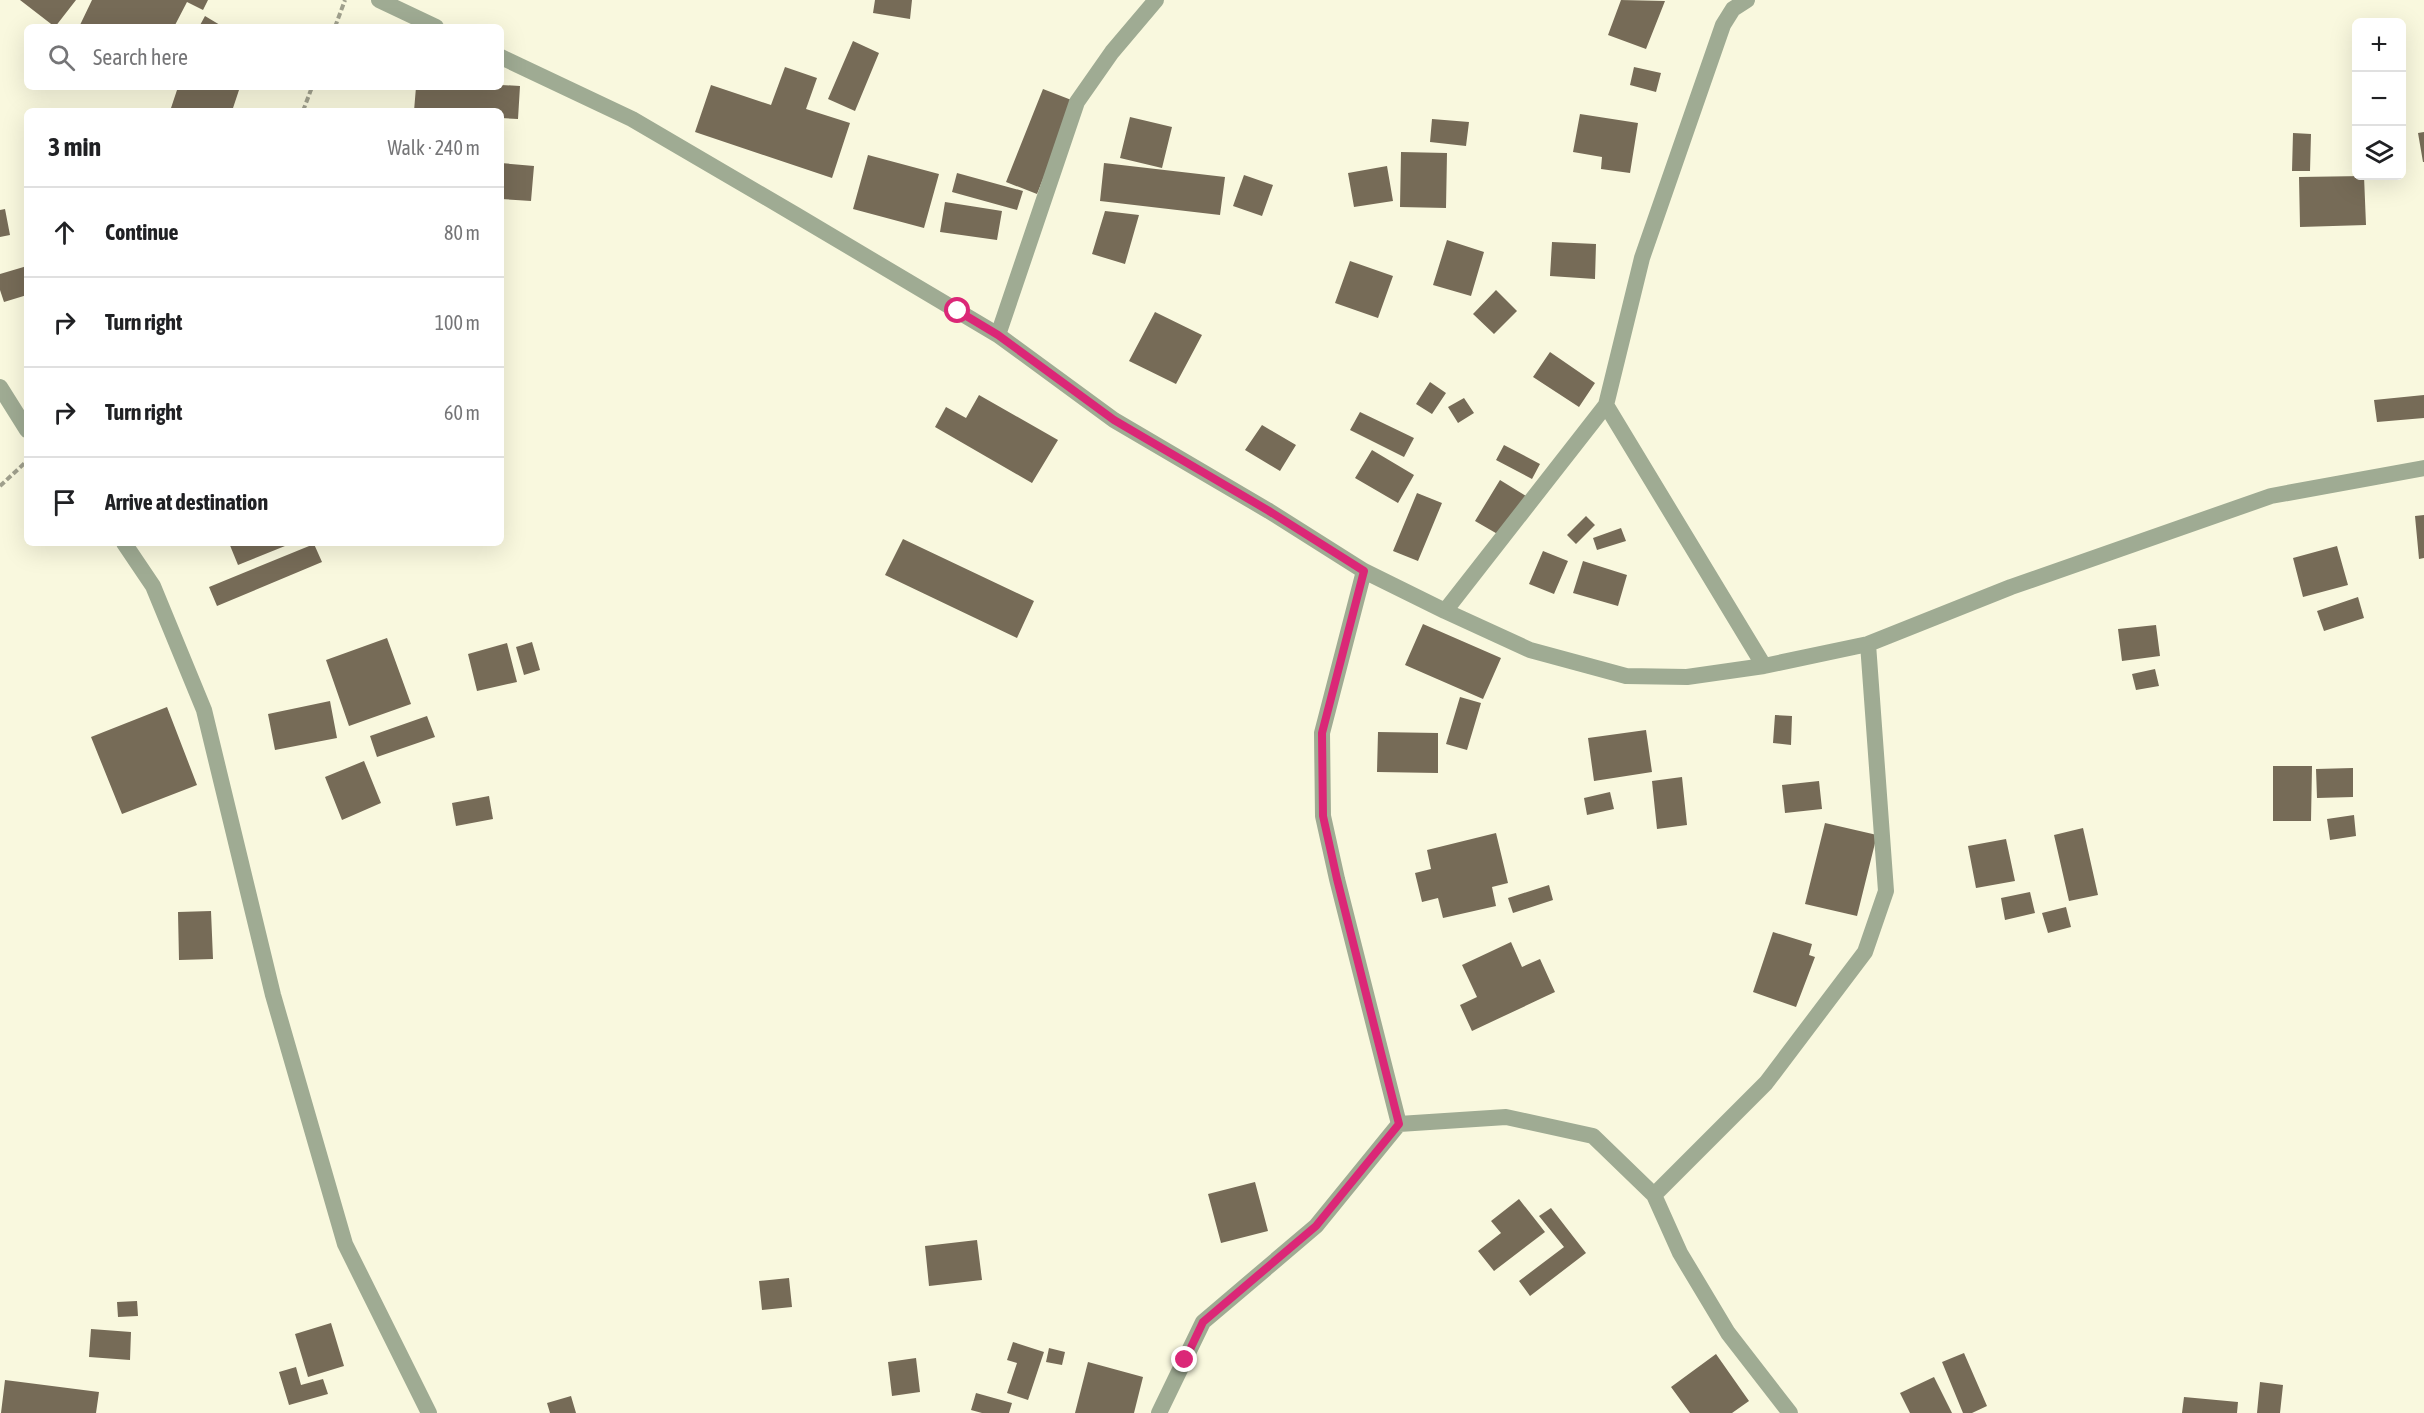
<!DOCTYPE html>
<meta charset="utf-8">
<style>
body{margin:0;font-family:"Asap Condensed",sans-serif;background:#f2f2f2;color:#202124}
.controls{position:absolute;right:18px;top:18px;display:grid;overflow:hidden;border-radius:9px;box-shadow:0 6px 24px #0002}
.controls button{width:54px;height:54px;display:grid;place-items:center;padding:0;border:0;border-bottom:2px solid #e0e0e0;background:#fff;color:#202124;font:30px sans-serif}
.stop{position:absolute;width:18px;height:18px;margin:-14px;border:4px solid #db2777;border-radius:50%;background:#fff}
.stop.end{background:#db2777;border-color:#fff;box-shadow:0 2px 6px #0008}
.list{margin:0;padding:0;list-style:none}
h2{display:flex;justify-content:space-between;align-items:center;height:78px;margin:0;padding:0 24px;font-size:26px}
h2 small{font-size:20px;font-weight:400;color:#757577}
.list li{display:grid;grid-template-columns:39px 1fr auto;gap:18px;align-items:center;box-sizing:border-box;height:90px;padding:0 24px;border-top:2px solid #e0e0e0}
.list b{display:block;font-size:22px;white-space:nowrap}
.list em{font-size:20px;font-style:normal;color:#757577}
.icon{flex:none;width:33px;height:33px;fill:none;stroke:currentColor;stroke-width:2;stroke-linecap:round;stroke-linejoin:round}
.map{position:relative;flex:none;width:2424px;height:1413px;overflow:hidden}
.search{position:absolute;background:#fff;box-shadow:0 6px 24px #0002;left:24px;top:24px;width:480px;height:66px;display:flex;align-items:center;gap:15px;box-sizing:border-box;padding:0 21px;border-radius:9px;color:#757577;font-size:22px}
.panel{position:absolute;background:#fff;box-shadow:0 6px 24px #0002;left:24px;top:108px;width:480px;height:438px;border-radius:9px}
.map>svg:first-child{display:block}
</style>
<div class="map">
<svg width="2424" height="1413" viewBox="0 0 2424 1413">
<rect width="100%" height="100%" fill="#f9f8de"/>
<!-- building -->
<path fill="#766b57" d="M20 0H76L55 27Z
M92 0H208L203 10 187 2 174 27H83L80 25Z
M875 0H912L910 19 873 13Z
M1621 0 1665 1 1646 49 1608 35Z
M205 16 220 25 218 27H199Z
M853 41 879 53 855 111 828 99Z
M785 67 817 78 806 109 850 123 832 178 695 132 711 85 771 105Z
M1634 67 1661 73 1656 92 1630 85Z
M501 85 520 86 518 119 501 118V111H414L416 87H501Z
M178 87H240L232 111H170Z
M1043 89 1074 101 1037 194 1006 182Z
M1580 114 1638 123 1630 173 1601 169 1602 157 1573 152Z
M1130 117 1172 127 1162 168 1120 158Z
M1432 119 1469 122 1466 146 1430 142Z
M2424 132V162H2423L2418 133Z
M2293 133 2311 134 2310 171H2292Z
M1401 152 1447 153 1446 208 1400 207Z
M868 155 939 174 924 228 853 209Z
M501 163 534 166 531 201 501 199Z
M1104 163 1225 177 1220 215 1100 201Z
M1387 166 1393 201 1354 207 1348 173Z
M957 173 1023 191 1017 210 952 192Z
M1244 175 1273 185 1262 216 1233 206Z
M2364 176 2366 225 2300 227 2299 177Z
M945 202 1002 211 997 240 940 232Z
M5 209 10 235 0 237V210Z
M1105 211 1139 215 1125 264 1092 254Z
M1447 240 1484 252 1471 296 1433 285Z
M1552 242 1596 244 1595 279 1550 276Z
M1350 261 1393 276 1378 318 1335 303Z
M27 266V295L4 302 0 290V274Z
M1496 290 1517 311 1494 334 1473 314Z
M1155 312 1202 335 1176 384 1129 361Z
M1550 352 1595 383 1579 407 1533 377Z
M1430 382 1446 393 1432 414 1416 404Z
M979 395 1058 440 1032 483 935 427 946 407 966 418Z
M2424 395V418L2377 422 2374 400Z
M1464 398 1474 413 1458 423 1448 407Z
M1360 412 1414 438 1404 457 1350 430Z
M1262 425 1296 445 1280 471 1245 450Z
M1504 445 1540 464 1532 479 1496 460Z
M1372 450 1414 475 1398 503 1355 478Z
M1500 480 1526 496 1501 536 1475 521Z
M1417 493 1442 503 1418 561 1393 551Z
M2424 515V558L2419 559 2415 516Z
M1586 516 1595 525 1576 544 1567 535Z
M1621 528 1626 541 1597 550 1593 538Z
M903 539 1034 601 1017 638 885 575Z
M229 543H283L285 546 238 565Z
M314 544 322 562 217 606 209 587Z
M2337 546 2348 585 2303 597 2293 558Z
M1543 551 1568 561 1554 594 1529 584Z
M1583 561 1627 575 1618 606 1573 593Z
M2358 597 2364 618 2324 631 2317 611Z
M1423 624 1501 658 1483 699 1405 665Z
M2156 625 2160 656 2122 661 2118 629Z
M387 638 411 704 349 726 326 660Z
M532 642 540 670 524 675 516 647Z
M507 643 517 682 477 691 468 654Z
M2155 669 2159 686 2136 690 2132 674Z
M1460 697 1481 703 1467 750 1446 744Z
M330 701 337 738 275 750 268 714Z
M167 707 197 785 122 814 91 737Z
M1775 715 1792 716 1791 745 1773 743Z
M427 716 435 737 377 757 370 736Z
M1646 730 1652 772 1594 781 1588 738Z
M1378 732 1438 733V773L1377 772Z
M364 761 381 803 342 820 325 777Z
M2273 766H2312L2311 821H2273Z
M2353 768V797L2317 798 2316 769Z
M1682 777 1687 825 1657 829 1652 781Z
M1819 781 1822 809 1785 813 1782 785Z
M1610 792 1614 809 1587 815 1584 798Z
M489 796 493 819 456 826 452 803Z
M2354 815 2356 836 2330 840 2327 819Z
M1825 823 1877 835 1857 916 1805 904Z
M2083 828 2098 895 2069 901 2054 835Z
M1496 833 1508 883 1492 887 1496 906 1443 918 1438 898 1422 902 1415 873 1431 869 1427 850Z
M2006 839 2015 881 1976 888 1968 846Z
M1549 885 1553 900 1513 913 1508 898Z
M2030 892 2035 913 2005 920 2001 898Z
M2066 907 2071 927 2048 933 2042 913Z
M211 911 213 959 179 960 178 912Z
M1773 932 1812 944 1809 955 1815 957 1796 1007 1753 992Z
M1511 942 1522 967 1540 959 1555 992 1472 1031 1460 1005 1477 997 1462 965Z
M1255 1182 1268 1231 1221 1243 1208 1194Z
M1519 1199 1545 1232 1494 1271 1478 1251 1501 1233 1491 1221Z
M1551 1208 1586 1253 1530 1296 1519 1281 1564 1247 1539 1216Z
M977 1240 982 1280 929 1286 925 1246Z
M789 1278 792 1307 762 1310 759 1281Z
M137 1301 138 1316 118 1317 117 1302Z
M331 1323 344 1366 308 1377 295 1334Z
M91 1329 131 1332 130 1360 89 1357Z
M1013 1342 1044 1352 1028 1400 1007 1393 1017 1363 1007 1360Z
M1049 1348 1065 1352 1062 1365 1046 1362Z
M1964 1353 1987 1406 1972 1413H1963L1942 1362Z
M1716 1354 1749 1401 1732 1413H1690L1671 1387Z
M916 1358 920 1392 892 1396 888 1362Z
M1088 1362 1143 1377 1134 1413H1075Z
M296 1367 301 1385 323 1379 328 1394 289 1405 279 1372Z
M1934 1377 1952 1413H1910L1900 1393Z
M5 1380 99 1392 96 1413H1Z
M2260 1382 2283 1385 2280 1413H2257Z
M976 1393 1012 1403 1009 1413H982L971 1410Z
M571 1396 576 1413H550L547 1403Z
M2184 1397 2238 1402 2237 1413H2182Z"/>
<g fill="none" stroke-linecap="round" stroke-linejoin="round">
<!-- path -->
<path stroke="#a0a08d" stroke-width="4" stroke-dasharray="6 3" stroke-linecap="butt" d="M335 27 345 0
M303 111 312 87
M0 486 27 461"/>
<!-- minor -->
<path stroke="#9fab93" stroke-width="16" d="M379 0 436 27
M501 57 632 119 796 215 998 335 1114 420 1269 511 1364 571 1445 611 1530 650 1626 676 1687 677 1764 666 1868 644 2011 587 2271 496 2424 468
M998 335 1077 102 1112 52 1156 0
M0 387 27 430
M1606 405 1764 666
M124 543 153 586 204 710 273 995 345 1244 429 1413
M1445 611 1606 405 1642 258 1723 25 1733 9 1747 0
M1399 1124 1506 1117 1593 1136 1654 1195 1680 1253 1728 1333 1790 1413
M1654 1195 1766 1083 1865 952 1886 891 1868 644
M1159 1413 1203 1322 1316 1226 1399 1124 1337 879 1323 816 1322 733 1364 571"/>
</g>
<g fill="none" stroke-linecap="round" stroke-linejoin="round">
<!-- route -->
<path stroke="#db2777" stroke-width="8" d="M958 311 998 335 1114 420 1269 511 1364 571 1322 733 1323 816 1337 879 1399 1124 1316 1226 1203 1322 1185 1360"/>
</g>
</svg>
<div class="controls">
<button>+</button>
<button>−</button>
<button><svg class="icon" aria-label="layers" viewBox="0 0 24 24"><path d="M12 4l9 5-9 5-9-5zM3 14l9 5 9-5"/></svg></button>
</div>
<div class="stop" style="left:958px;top:311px"></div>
<div class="stop end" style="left:1185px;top:1360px"></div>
<div class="search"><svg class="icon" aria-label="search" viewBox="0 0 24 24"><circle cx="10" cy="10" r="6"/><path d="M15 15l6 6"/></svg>Search here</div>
<section class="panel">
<h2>3 min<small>Walk · 240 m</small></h2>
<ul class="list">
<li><svg class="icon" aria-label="ahead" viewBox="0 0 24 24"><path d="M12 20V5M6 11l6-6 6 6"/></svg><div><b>Continue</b></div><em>80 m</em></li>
<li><svg class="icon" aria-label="right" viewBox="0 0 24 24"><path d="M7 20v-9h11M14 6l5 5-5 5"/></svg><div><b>Turn right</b></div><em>100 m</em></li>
<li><svg class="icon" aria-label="right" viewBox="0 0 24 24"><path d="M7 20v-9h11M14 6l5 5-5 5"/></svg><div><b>Turn right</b></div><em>60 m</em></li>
<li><svg class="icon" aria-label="arrive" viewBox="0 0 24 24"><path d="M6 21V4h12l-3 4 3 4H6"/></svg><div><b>Arrive at destination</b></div></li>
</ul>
</section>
</div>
